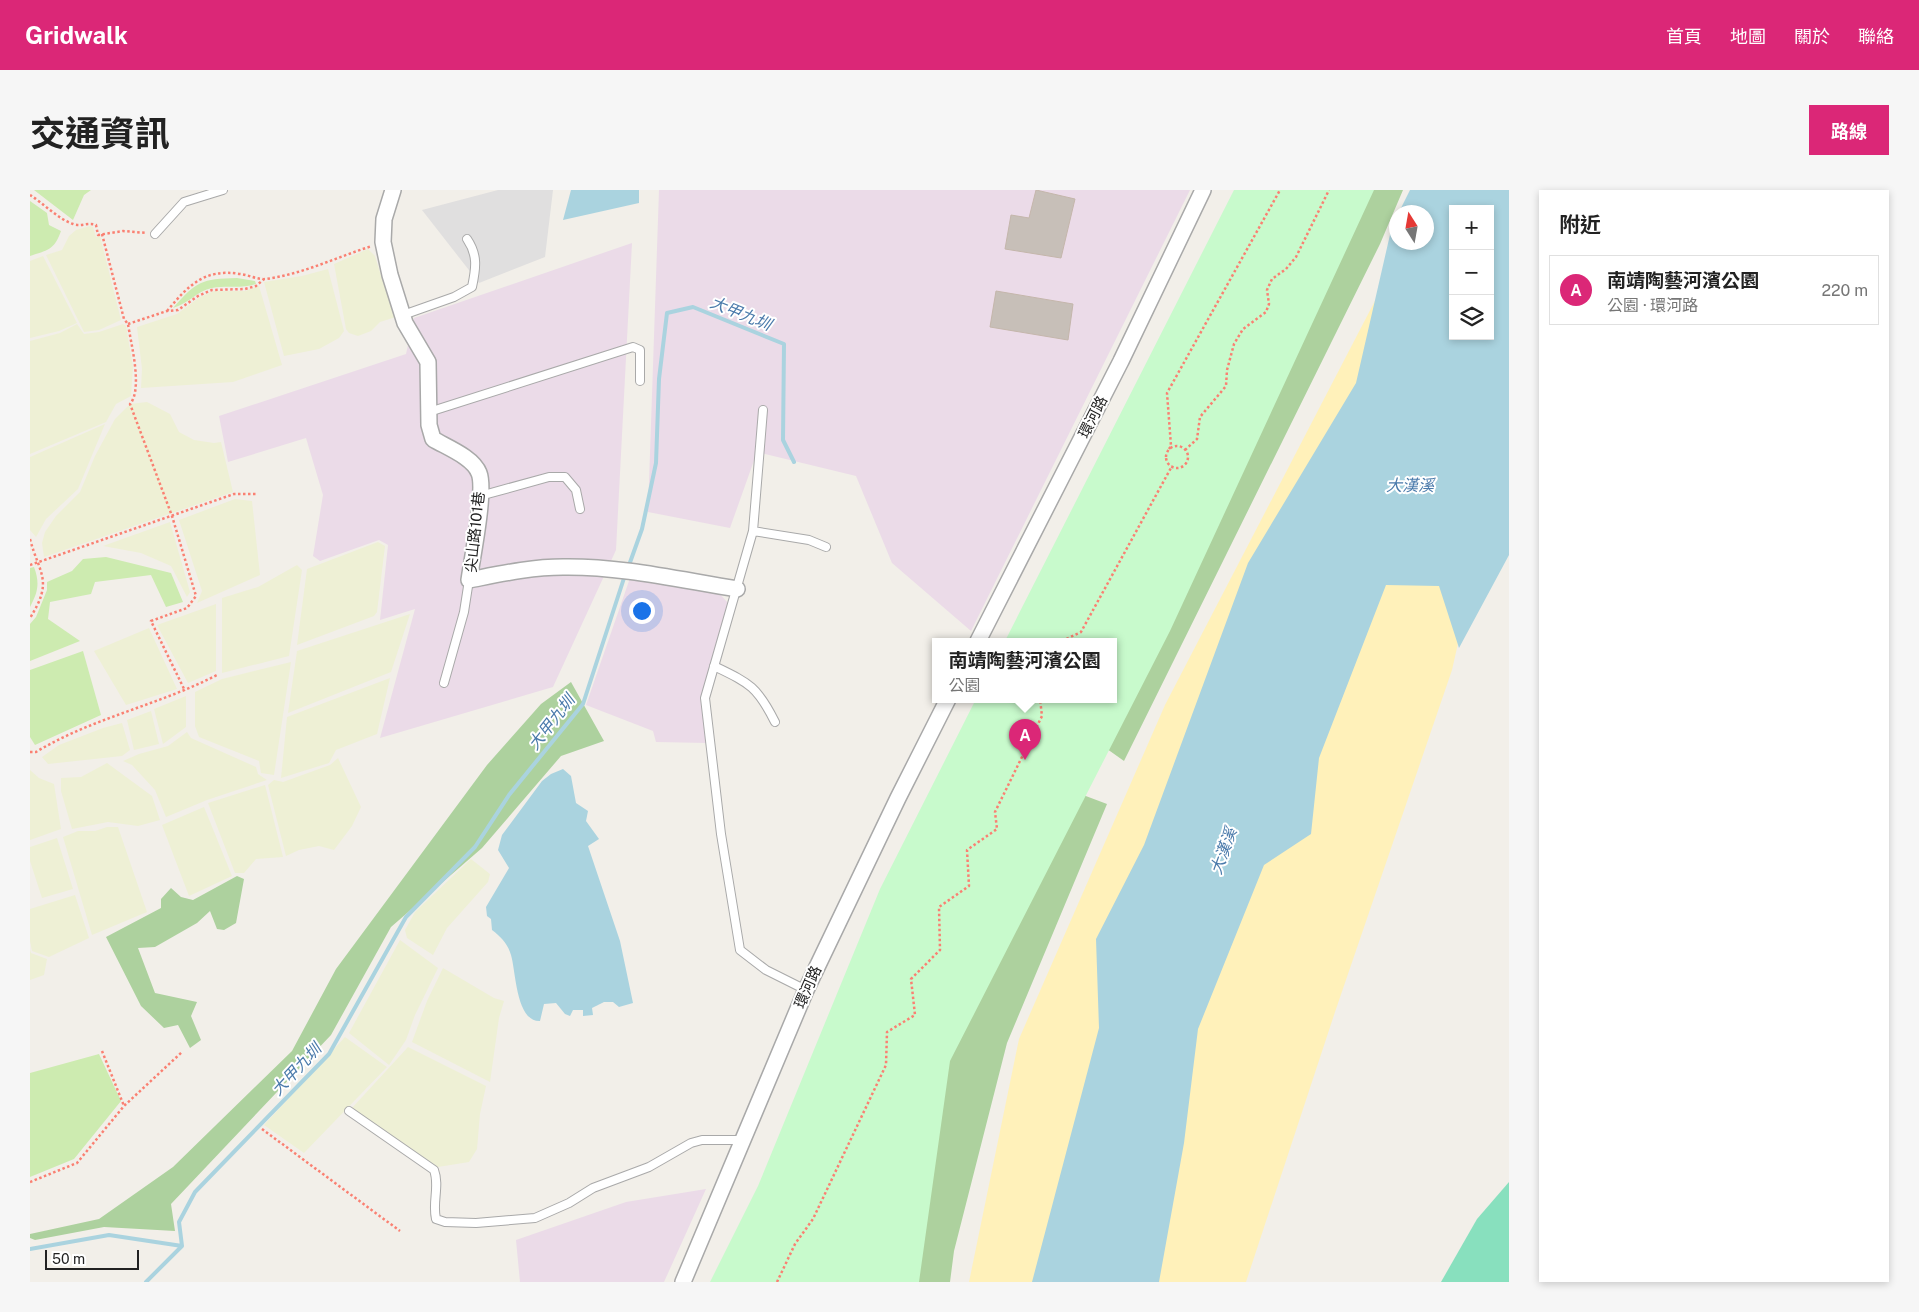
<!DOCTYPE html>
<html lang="zh-TW">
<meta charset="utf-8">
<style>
body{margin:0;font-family:"Public Sans","Noto Sans TC",sans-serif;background:#f6f6f6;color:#222}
.controls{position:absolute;right:15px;top:15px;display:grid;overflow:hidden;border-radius:0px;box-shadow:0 2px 8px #0003}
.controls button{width:45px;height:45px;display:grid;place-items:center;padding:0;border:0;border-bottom:1px solid #e0e0e0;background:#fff;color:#222;font:25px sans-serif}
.compass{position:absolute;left:1359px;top:15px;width:45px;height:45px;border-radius:50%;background:#fff;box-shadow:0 2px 8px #0003;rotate:349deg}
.scale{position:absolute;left:15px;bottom:12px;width:94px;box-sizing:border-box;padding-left:5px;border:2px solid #222;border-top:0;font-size:14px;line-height:18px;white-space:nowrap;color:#222;-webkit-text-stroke:4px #fff;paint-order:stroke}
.you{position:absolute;left:611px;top:420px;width:18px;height:18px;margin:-12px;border:4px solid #fff;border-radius:50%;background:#1a73e8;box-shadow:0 0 0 8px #1a73e833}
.badge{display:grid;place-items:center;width:32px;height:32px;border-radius:50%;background:#db2777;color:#fff;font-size:16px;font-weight:700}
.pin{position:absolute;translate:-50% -41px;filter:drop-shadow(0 1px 2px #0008)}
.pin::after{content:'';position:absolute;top:26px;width:18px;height:15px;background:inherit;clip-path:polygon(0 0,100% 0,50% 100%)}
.popup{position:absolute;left:902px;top:448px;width:185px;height:65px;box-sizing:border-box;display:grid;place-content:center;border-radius:0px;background:#fff;filter:drop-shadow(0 1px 4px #0005);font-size:16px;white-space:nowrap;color:#767676}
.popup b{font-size:19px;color:#222}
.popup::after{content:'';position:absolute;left:50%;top:100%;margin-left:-10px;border:10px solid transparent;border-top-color:#fff}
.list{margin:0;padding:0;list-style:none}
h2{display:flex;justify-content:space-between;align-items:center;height:65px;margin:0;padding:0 20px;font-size:21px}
h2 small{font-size:16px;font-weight:400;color:#767676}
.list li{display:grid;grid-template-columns:32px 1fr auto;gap:15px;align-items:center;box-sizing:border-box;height:70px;margin:0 10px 10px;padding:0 10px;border:1px solid #e0e0e0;border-radius:0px}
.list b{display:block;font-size:19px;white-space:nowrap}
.list p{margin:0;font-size:16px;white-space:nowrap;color:#767676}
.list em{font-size:16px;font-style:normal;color:#767676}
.icon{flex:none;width:28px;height:28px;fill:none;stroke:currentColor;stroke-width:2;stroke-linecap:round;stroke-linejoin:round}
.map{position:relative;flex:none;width:1479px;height:1092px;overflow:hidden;border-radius:0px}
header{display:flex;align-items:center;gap:30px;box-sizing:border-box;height:70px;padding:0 25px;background:#db2777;color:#fff}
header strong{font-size:24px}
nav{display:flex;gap:28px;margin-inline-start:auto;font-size:18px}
.intro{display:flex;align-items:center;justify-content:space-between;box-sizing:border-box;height:120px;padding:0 30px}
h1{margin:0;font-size:35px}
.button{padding:12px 22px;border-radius:0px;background:#db2777;color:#fff;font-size:18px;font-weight:700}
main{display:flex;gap:30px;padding:0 30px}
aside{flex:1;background:#fff;border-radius:0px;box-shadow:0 2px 8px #0003}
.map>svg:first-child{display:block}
</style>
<header>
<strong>Gridwalk</strong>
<nav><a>首頁</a><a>地圖</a><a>關於</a><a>聯絡</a></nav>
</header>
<div class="intro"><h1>交通資訊</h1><a class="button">路線</a></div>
<main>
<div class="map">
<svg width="1479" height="1092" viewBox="0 0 1479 1092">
<rect width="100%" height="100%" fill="#f2efe9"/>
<!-- residential -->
<path fill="#e0dfdf" d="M468 0H523L515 67 449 93 392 20Z"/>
<!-- industrial -->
<path fill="#ebdbe8" d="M629 0H1160L941 441 862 373 826 286 727 262 700 338 618 322Z
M602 53 586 360 523 497 350 548 385 419 350 430 358 355 349 350 290 371 283 366 293 305 276 248 198 272 189 226 376 164 384 128Z
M600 388 688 402 698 413 679 496 677 553 626 552 623 541 556 515Z
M676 999 634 1092H490L486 1050 596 1012Z"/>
<!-- farmland -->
<path fill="#eef0d5" d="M60 36 63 37 66 47 70 46 91 130 69 140 54 142 16 65 32 60 39 46 46 40Z
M338 59 345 66 353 92 369 126 350 132 341 141 328 146 319 143 316 139 304 74Z
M13 66 47 133 29 141 0 148V71Z
M298 79 314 141 309 148 289 159 254 166 234 92 272 86Z
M229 96 252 175 203 192 111 198 112 179 107 137 147 124 170 107 184 101H215Z
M47 134 54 144 69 142 93 134 96 136 103 177 101 206 86 214 76 232 0 264V151L30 143Z
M117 212 140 224 149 242 164 250 184 253 191 252 203 302 14 367 12 353 15 342 26 326 50 302 65 266 85 229 100 214Z
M75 234 48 299 16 329 6 347 0 340V267Z
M205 309 222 311 230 385 167 413 172 401 149 330Z
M140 332 160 402 157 407 141 376 111 363 73 356Z
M348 352 355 356 347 422 344 426 267 455 277 379Z
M267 375 272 380 259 466 192 483V408L228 397Z
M186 414V481L158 493 127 435Z
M380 424 361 482 258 523 267 461Z
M119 438 147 499 96 515 64 461Z
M261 472 244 585 231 583 229 571 169 547 165 536V502L192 489Z
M360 488 347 544 306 560 299 573 251 588 257 527Z
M156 506V537L133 554 124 519Z
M121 521 129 554 104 560 97 530Z
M92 533 100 560 92 566 18 574 12 567 29 555 73 538Z
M157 542 161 548 226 577 228 584 237 590 177 610 136 627 125 600 102 575 93 571 109 564 138 556Z
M308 568 331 617 322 636 304 660 289 656 269 660 256 666 238 595 244 590 253 592 300 575Z
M77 573 122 606 130 630 108 636 78 632 42 639 31 601V588L51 587Z
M0 580 9 588 24 594 31 639 0 650Z
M235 595 253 667 226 669 214 683H205L178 613Z
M174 617 202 686 159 706 132 635Z
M77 637H88L117 722 62 745 33 647 48 641H65Z
M27 648 43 699 12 708 0 671V657Z
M441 669 460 684 458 692 417 738 403 765 377 748 375 740 385 722Z
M45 705 59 748 19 767 2 761 0 751V719Z
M370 750 408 778 385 825 376 850 359 875 319 843Z
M0 760 1 763 17 769 14 785 0 790Z
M413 778 464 808 474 811 469 828 460 892 382 852 397 811Z
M315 847 357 877 274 963 234 935Z
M378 857 456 896 450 924 447 959 439 972 408 977 322 918Z"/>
<!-- grass -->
<path fill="#cdebb0" d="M4 0H61L54 5 43 30Z
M0 11 17 23 19 35 31 41C24 61 17 60 0 66Z
M207 88 225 91 226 94C211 99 198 95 182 98 167 101 158 114 143 118 167 91 171 89 207 88Z
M76 367 141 383 153 412 136 417 121 385 65 392 61 404 20 412 18 429 50 451 0 471V434L6 427 17 400V392L42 381 53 369Z
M4 377C10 393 8 402 0 417V378Z
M53 461 71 525 5 555 0 547V480Z
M69 864 91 911 44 969 0 987V883Z"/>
<!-- forest -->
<path fill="#add19e" d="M1314 0H1373L1350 54 1094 571 1056 544 1084 509Z
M541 492 574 551 531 566 452 658 361 737 301 845 141 1014 145 1041 74 1037 5 1050 0 1048V1044L69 1029 143 977 262 861 306 779 457 575 511 514Z
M1016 591 1077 614 977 853 924 1061 920 1092H707Z
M207 686 214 689 206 733 194 740 187 739 180 721 167 733 125 757 108 758 125 803 167 812 161 826 171 850 160 858 148 835 134 838 111 816 76 747 131 718V709L141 698 151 707 163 710Z"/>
<!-- sand -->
<path fill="#fff1ba" d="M1375 53 1423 146 1479 227 1422 480 1305 822 1216 1092H939L989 849 1135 515Z"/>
<!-- park -->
<path fill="#c8facc" d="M1204 0H1344L1140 441 920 871 889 1092H680L728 996 850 699 946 509H1084V451H975Z"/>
<!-- pitch -->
<path fill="#88e0be" d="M1479 992V1092H1411L1447 1029Z"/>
<!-- water -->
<path fill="#aad3df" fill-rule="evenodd" d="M541 0H609V13L533 30Z
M1380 0H1479V365L1429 458 1409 396 1356 395 1289 568 1281 644 1234 675 1168 839 1154 953 1129 1092H1002L1069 838 1066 749 1114 655 1218 373 1326 193 1362 36 1366 27V52H1396V22H1369ZM1423 19H1460V146H1423Z
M533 579 541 586 546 613 558 621 556 631 569 649 558 656 590 751 603 813 589 817 583 812H574L562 818 563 825 553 826V820H543L540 826 535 824 526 813 514 814 510 831C486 832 486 782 481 765 478 754 471 747 462 740L461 729 457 726 456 717 479 678 468 660 472 645 512 591 521 584Z"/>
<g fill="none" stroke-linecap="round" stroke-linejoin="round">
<!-- stream -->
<path stroke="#aad3df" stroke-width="4" d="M598 378 612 339 626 273 629 189 637 123 663 117 754 154 753 250 764 272
M0 1059 79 1045 152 1056
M116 1092 152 1056 149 1032 165 1002 299 864 376 727 445 657 479 605 553 514 595 385"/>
</g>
<!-- building -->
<path fill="#c7bfb8" stroke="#c4b6ab" d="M1006 0 1045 9 1031 68 975 59 981 25 999 28Z
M966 101 1043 114 1038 150 960 137Z"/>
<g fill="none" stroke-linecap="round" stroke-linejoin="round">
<defs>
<path id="lane" d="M125 44 154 12 193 0
M373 125 424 107 442 97C446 78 448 65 437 49
M733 220 723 341 675 508 691 644 710 760 736 780 776 800
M399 222 603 157 610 160V191
M450 306 519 287H535L546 300 550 319
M723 341 779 350 796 357
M684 476C719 493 727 496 745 532
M414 493 434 422 439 390
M319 921 404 980C410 996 402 1012 406 1029L415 1032 446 1033 505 1028 539 1013 563 998 619 977 661 953 672 950H714"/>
<path id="street" d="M363 0 354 29 353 52 360 85 375 133 398 172 399 235 403 249C416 257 443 267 449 283 456 300 442 369 439 390 470 384 501 377 533 377 591 376 650 390 707 399
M948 451 1091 171 1173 0
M653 1092 776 800 868 608 918 509"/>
</defs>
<!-- lane casing -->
<use href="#lane" stroke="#a9a9a9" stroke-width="10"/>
<!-- street casing -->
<use href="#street" stroke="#a9a9a9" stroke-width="18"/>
<!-- path -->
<path stroke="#fa8072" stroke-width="2.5" stroke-dasharray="2.5 2.5" stroke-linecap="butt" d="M0 5C13 13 28 29 43 34 51 37 58 32 66 35L68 45 93 41 117 43
M72 44 94 129 98 134C101 154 113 199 100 214L142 326 166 406 157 418 121 431 155 501
M137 121C158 96 174 78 210 84 219 85 228 90 236 89 273 84 307 67 342 56
M98 134 137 121 148 120 168 106 182 100 215 99 226 96 234 89
M1136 267a11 11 0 1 1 22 0a11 11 0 1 1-22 0Z
M1139 259 1141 256 1137 203 1250 0
M1155 260 1167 249 1170 227 1196 196 1197 180 1204 154 1213 139 1236 122 1239 114 1237 100 1242 89 1256 79 1266 67 1299 0
M0 349C9 384 24 390 0 428
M0 375 204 304H226
M1032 451 1051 442 1142 276
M0 562H6C62 528 129 515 187 485
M72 861 94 916
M232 939 370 1041
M0 992 47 973 94 916 152 862
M747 1092 765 1054 783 1029 856 875 857 842 885 825 881 789 910 760 909 717 939 696 937 660 967 639 965 622 1012 526 1010 509"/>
<!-- lane -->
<use href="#lane" stroke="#fff" stroke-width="8"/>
<!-- street -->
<use href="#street" stroke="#fff" stroke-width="15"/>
</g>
<g text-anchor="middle" stroke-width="4" stroke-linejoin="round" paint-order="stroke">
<!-- street labels -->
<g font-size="15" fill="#222" stroke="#fff">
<text transform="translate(1063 227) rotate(-63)" y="5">環河路</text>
<text transform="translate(445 342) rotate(-84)" y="5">尖山路101巷</text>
<text transform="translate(778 797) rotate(-66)" y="5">環河路</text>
</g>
<!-- water labels -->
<g font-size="16" font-style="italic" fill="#4a7aab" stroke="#fff">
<text transform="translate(711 123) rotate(22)" y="6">大甲九圳</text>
<text x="1380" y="301">大漢溪</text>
<text transform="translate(521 532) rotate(-52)" y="6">大甲九圳</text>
<text transform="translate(1193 661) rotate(-70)" y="6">大漢溪</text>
<text transform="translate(266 879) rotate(-47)" y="6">大甲九圳</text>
</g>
</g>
</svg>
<div class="controls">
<button>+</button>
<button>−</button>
<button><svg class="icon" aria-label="layers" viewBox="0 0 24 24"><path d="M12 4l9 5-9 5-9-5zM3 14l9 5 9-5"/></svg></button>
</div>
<svg class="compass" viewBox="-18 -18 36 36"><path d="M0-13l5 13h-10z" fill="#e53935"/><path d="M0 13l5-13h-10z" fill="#767676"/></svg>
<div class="scale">50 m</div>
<div class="you"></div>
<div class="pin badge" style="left:995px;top:570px">A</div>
<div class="popup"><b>南靖陶藝河濱公園</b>公園</div>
</div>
<aside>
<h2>附近<small></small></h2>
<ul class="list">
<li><span class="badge">A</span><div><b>南靖陶藝河濱公園</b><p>公園 · 環河路</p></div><em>220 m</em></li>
</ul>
</aside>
</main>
